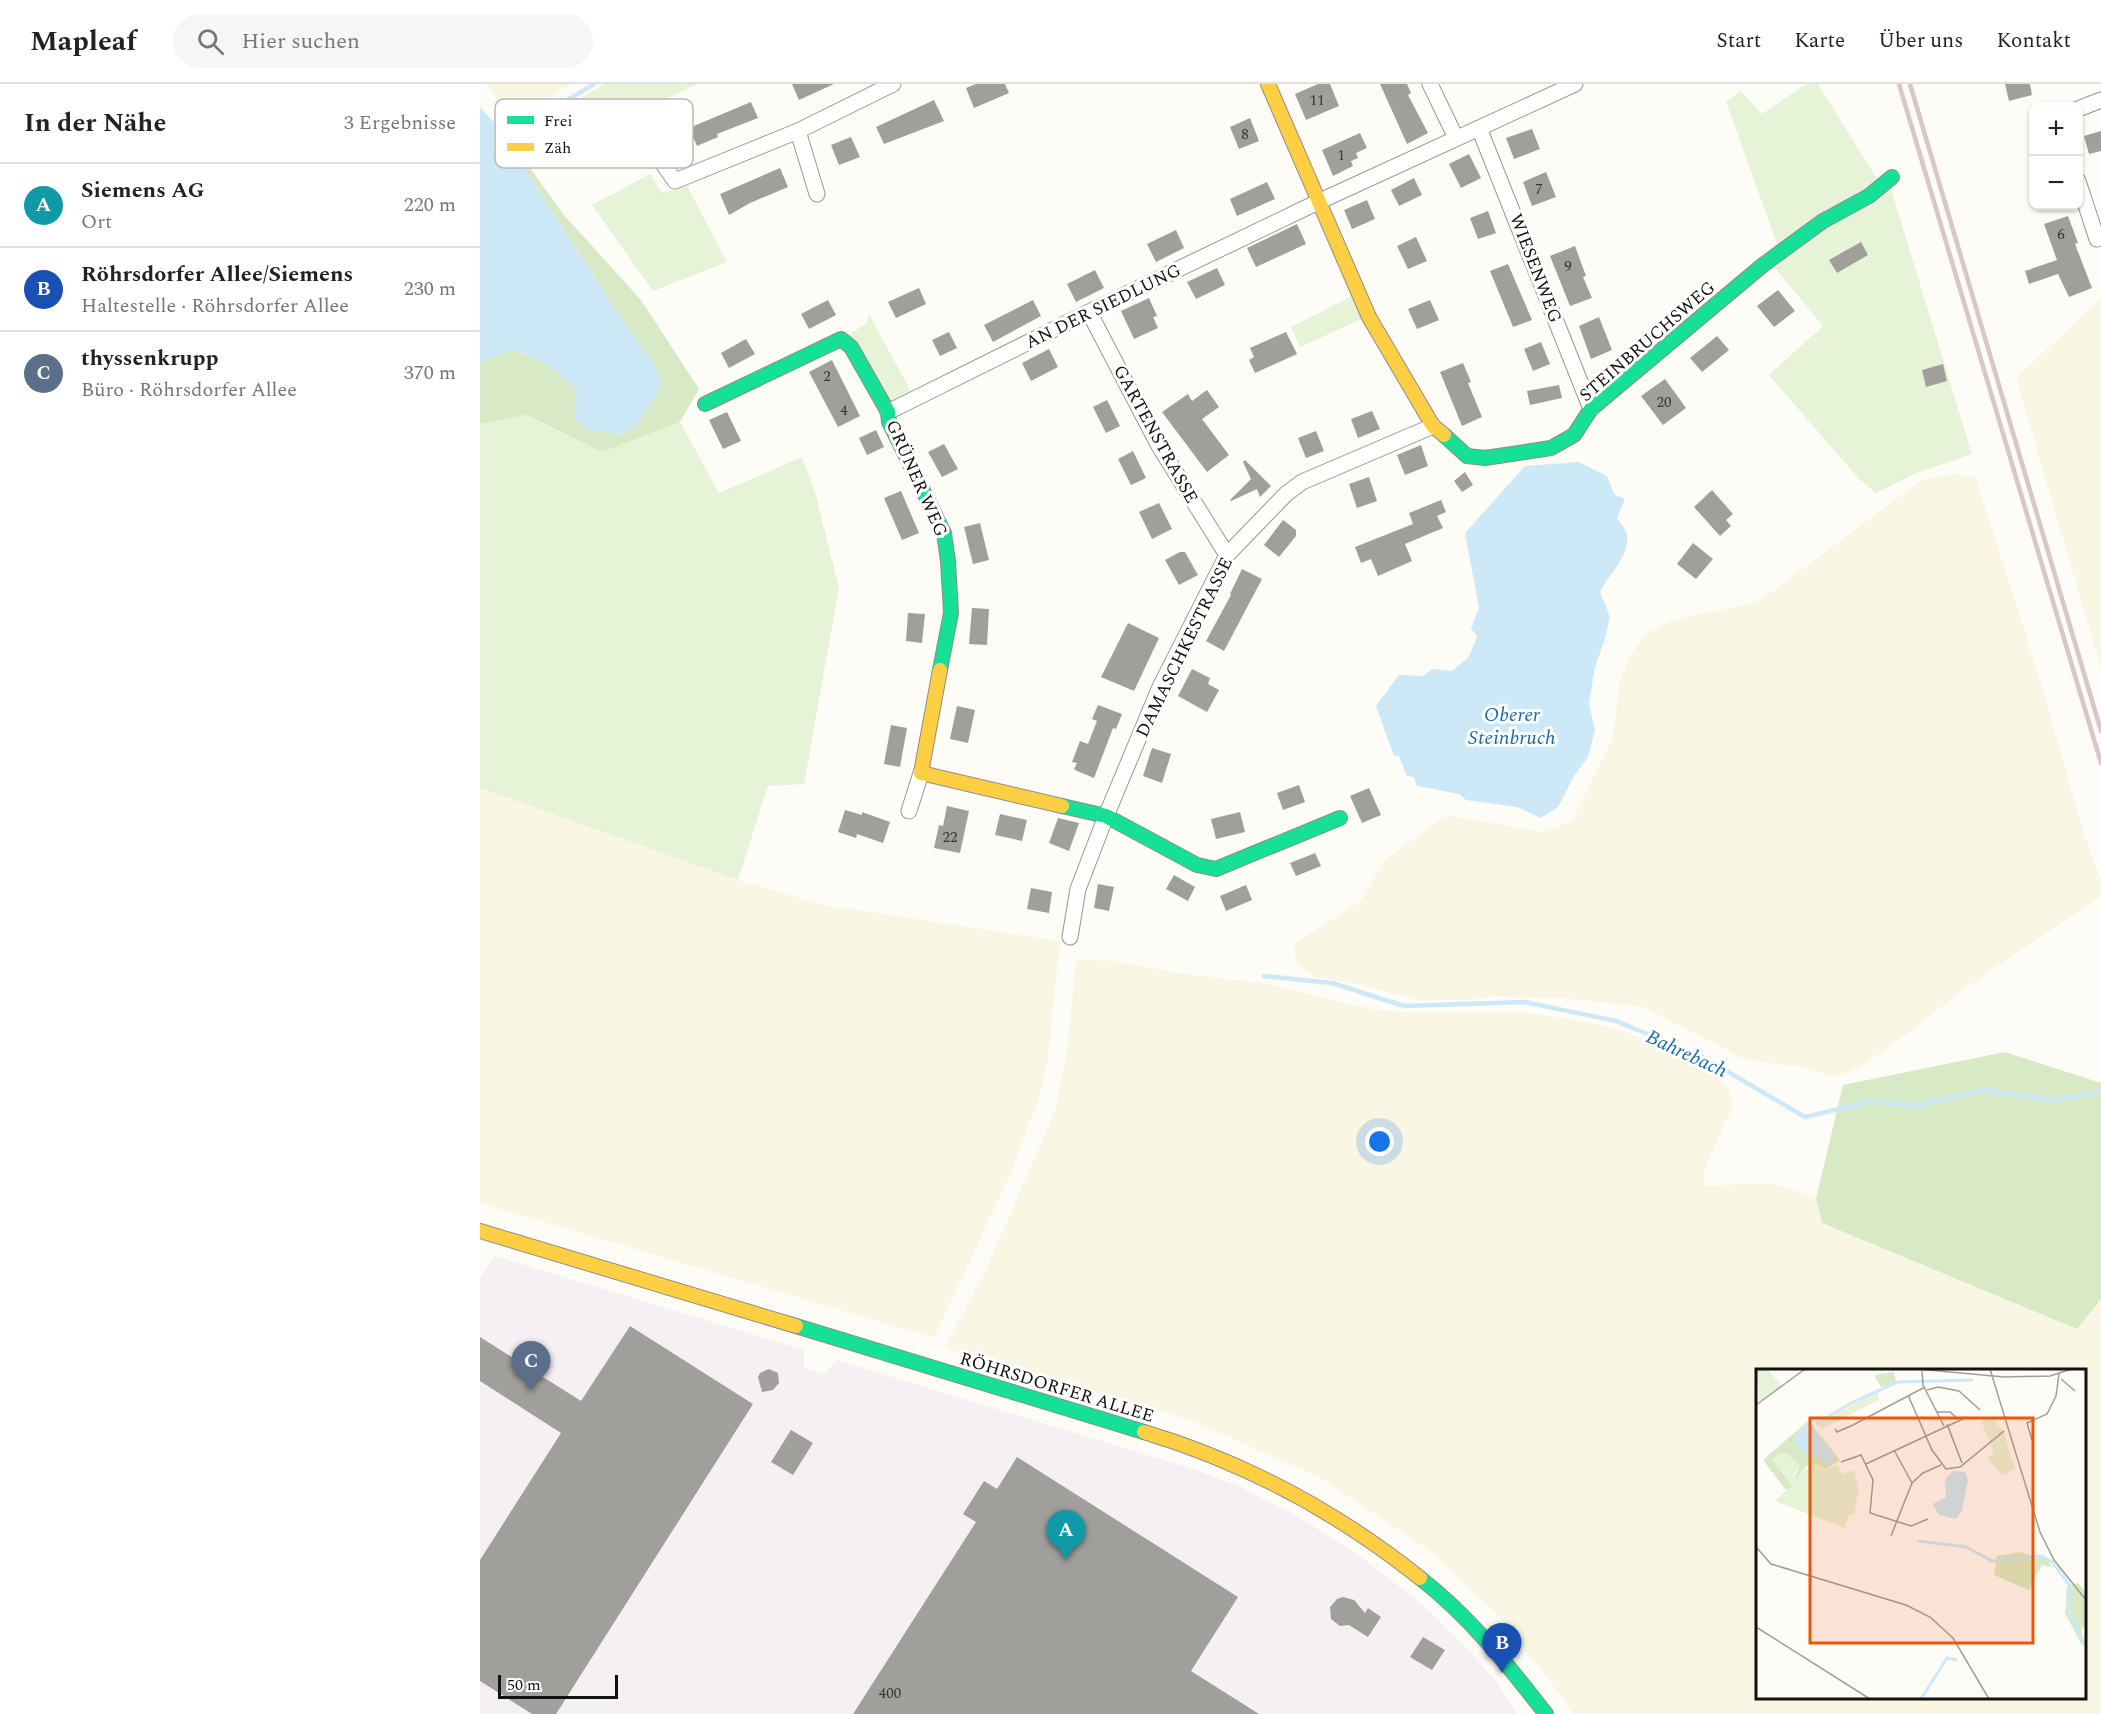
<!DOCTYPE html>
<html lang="de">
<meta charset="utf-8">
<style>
body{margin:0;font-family:Spectral,serif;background:#f6f6f6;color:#222}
.controls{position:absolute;right:18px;top:18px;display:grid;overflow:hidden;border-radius:12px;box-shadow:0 2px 4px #0004}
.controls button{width:54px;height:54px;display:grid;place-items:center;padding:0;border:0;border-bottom:2px solid #e0e0e0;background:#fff;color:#222;font:30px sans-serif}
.scale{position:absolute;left:18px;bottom:15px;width:120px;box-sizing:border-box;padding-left:6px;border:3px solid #111;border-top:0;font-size:16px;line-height:21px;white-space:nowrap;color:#111;-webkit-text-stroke:4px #fff;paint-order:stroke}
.you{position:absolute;left:900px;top:1058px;width:21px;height:21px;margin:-15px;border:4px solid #fff;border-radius:50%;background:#1a73e8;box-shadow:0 0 0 9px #1a73e833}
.badge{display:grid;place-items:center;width:39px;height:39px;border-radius:50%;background:#646362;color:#fff;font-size:20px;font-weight:700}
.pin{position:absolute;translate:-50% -50px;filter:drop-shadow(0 2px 3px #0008)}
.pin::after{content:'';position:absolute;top:32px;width:21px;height:18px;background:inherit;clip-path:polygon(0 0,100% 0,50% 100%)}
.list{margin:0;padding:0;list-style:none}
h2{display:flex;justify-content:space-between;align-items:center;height:78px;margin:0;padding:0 24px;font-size:26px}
h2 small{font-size:20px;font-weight:400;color:#767676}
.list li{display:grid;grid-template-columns:39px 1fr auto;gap:18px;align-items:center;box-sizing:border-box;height:84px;padding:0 24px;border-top:2px solid #e0e0e0}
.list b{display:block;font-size:22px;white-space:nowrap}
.list p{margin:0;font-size:20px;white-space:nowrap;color:#767676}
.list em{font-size:20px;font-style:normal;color:#767676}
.icon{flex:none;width:33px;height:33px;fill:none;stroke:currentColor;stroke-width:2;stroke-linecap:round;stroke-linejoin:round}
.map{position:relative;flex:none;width:1621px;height:1630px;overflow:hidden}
header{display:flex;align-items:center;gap:36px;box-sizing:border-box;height:84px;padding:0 30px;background:#fff;border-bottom:2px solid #e0e0e0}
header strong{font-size:28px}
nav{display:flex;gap:33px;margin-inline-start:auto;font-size:21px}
.search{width:420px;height:54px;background:#f6f6f6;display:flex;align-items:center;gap:15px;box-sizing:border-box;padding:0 21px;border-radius:33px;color:#767676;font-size:22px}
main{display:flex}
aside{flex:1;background:#fff}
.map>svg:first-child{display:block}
</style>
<header>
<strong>Mapleaf</strong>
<div class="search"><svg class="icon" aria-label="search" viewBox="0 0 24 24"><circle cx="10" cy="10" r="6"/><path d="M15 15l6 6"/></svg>Hier suchen</div>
<nav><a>Start</a><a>Karte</a><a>Über uns</a><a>Kontakt</a></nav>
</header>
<main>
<aside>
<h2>In der Nähe<small>3 Ergebnisse</small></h2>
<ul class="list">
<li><span class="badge" style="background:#0f9aa8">A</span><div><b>Siemens AG</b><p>Ort</p></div><em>220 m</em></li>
<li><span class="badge" style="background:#1a4fb4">B</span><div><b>Röhrsdorfer Allee/Siemens</b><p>Haltestelle · Röhrsdorfer Allee</p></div><em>230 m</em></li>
<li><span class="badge" style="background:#5c6f8a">C</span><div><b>thyssenkrupp</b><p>Büro · Röhrsdorfer Allee</p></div><em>370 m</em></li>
</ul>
</aside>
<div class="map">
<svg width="1621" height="1630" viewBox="0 0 1621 1630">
<rect width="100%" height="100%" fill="#fdfcf7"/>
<!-- industrial -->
<path fill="#f5f0f3" d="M15 1172 324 1266V1284L344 1290 357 1276 713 1385 756 1401 819 1433 881 1473 936 1515 980 1557 1017 1598 1037 1630H0V1194Z"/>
<!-- farmland -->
<path fill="#f9f7e4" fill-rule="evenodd" d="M8 0H91L31 39Z
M1621 214V585L1536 294Z
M1476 390 1496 394 1562 602 1603 747 1621 796V812L1484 905 1433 946 1388 978 1356 993 1320 983 1266 976 1163 923 1091 915 1021 912 986 916H937L881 901 837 893 817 881 814 860 881 817 903 777 961 735 972 732 1063 748 1092 737 1133 653 1139 599 1151 570 1168 549 1195 535 1278 518 1443 395Z
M0 704 258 796 344 821 580 857 568 974 560 1011 530 1091 454 1254 0 1119Z
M596 876 636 877 697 889 784 899 890 925 934 929H1049L1103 937 1146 948 1189 966 1230 987 1249 1006 1254 1021 1224 1085 1225 1102 1284 1099 1310 1104 1336 1115 1342 1139 1597 1245 1621 1215V1630H1093L1079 1609 1019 1532 951 1468 839 1393 712 1337 465 1264 507 1183 574 1030 586 973ZM1278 1286H1604V1614H1278Z"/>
<!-- green -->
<path fill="#e7f3d7" d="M124 0H217L175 20 82 81 52 45Z
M1326 0H1338L1397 95 1411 105 1492 370 1436 389 1396 409 1379 395 1289 291 1343 242 1295 184 1303 176 1246 18 1261 7 1282 30Z
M170 90 182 109 207 102 247 178 173 207 112 121Z
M872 212 884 234 820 263 811 243Z
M389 230 435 315 408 328 361 255 386 240Z
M45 331 122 368 200 338 239 409 322 373 335 408 359 504 324 700 288 702 258 796 0 704V340Z"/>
<!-- forest -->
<path fill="#d8eac5" d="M27 52 84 131 161 216 219 305 200 338 122 368 46 331 0 340V279L33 265 67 280 96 305 109 345 140 351 155 344 175 280 144 239 43 82Z
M1525 968 1621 999V1215L1597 1245 1342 1139 1336 1115 1363 1001Z"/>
<!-- water -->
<path fill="#cde8f7" d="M0 23 27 52 43 82 144 239 175 280 181 303 155 344 140 351 109 345 95 335 96 305 67 280 33 265 0 279Z
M1099 378 1127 392 1134 410 1145 415 1137 434C1140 439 1146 445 1147 451 1150 473 1129 489 1120 508L1130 533 1125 555 1115 583 1109 620 1115 646 1108 673 1094 692 1078 723 1061 734 1037 723 986 716 979 710 937 702 934 693 927 692 919 672H914L896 622 919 591 942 592 953 585 972 587 988 574 997 553 991 544 999 524 985 449 1045 382Z"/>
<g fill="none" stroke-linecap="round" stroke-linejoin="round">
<!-- stream -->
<path stroke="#cde8f7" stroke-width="4.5" d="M46 41 114 0
M784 892 852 899 924 922 1044 918 1136 937 1223 973 1325 1033 1389 1018 1440 1021 1503 1006 1572 1016 1621 1008"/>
</g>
<!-- building -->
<path fill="#a19f9c" d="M312 0H354L319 16Z
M496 0H525L529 9 494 24 486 4Z
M838 0H850L859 22 826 36 815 10Z
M900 0H927L931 9 928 11 948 49 927 60Z
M1525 0H1550L1552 11 1529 17Z
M454 16 464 37 404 60 396 43Z
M271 18 278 34 237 50 238 53 217 62 209 44Z
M770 34 779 57 759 65 750 43Z
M1052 45 1060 65 1034 75 1026 54Z
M1621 47V67L1609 70 1604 52Z
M880 49 887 64 876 69 878 74 871 77 873 82 853 92 842 66Z
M371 53 380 73 359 81 351 61Z
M989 70 1001 94 981 104 969 80Z
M300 84 308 103 270 119 249 131 240 110Z
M1066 88 1076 113 1052 122 1043 98Z
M934 94 942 111 919 122 911 106Z
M787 98 795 115 757 132 750 115Z
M887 116 895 135 872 145 864 126Z
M1008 127 1016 149 998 155 990 134Z
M1588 132 1598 159 1595 160 1612 204 1589 213 1578 190 1549 200 1545 187 1577 176 1564 140Z
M817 140 826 160 776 183 767 164Z
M696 146 704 164 676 178 667 160Z
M936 153 947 177 928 185 917 162Z
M1381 158 1388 171 1357 189 1349 176Z
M1095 162 1106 192 1103 193 1112 214 1090 222 1070 172Z
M1028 180 1052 236 1033 243 1010 187Z
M737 184 745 201 716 215 707 198Z
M615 186 624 204 596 218 587 200Z
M439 204 446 220 416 234 408 218Z
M1298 206 1315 227 1294 243 1277 222Z
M669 214 677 232 673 233 678 244 654 255 641 227Z
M348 216 356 231 329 245 321 230Z
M553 216 561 232 513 258 504 241Z
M950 216 959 236 937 245 928 225Z
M1119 233 1132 266 1111 275 1099 242Z
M469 248 477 264 460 272 452 256Z
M806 248 817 270 775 289 769 276 774 273 770 264Z
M1237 252 1249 266 1222 288 1210 274Z
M266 255 275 270 249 284 241 269Z
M1061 258 1070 280 1053 287 1044 265Z
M569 265 578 283 551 297 542 279Z
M352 276 380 332 358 343 329 288Z
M983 279 991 298 988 299 1002 333 982 342 960 288Z
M1463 280 1467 297 1446 303 1442 286Z
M1185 295 1206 324 1183 341 1161 312Z
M1079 301 1082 314 1050 321 1047 307Z
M727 306 739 323 722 335 749 371 727 388 682 328 708 310 712 317Z
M627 316 640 342 626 349 613 323Z
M892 327 900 345 878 354 871 335Z
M247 328 261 357 243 365 229 336Z
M396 346 404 363 387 371 379 354Z
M836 347 844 367 826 374 818 354Z
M464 360 478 385 462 393 448 368Z
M941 361 948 382 925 391 917 371Z
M653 367 666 394 651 401 638 375Z
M765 376 791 402 780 413 777 405 751 417 750 416 771 395 763 378Z
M985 388 993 401 982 408 974 397Z
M889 393 897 417 877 424 869 400Z
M1232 406 1253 430 1246 436 1251 442 1240 452 1214 423Z
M421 407 439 449 422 456 404 414Z
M961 416 966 428 957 432 963 444 925 460 932 477 898 492 891 475 881 479 875 463 933 440 929 429Z
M679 419 692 445 672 455 659 428Z
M803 436 816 446V452L799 473 784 461Z
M500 439 509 476 493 480 484 443Z
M1213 459 1233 475 1216 495 1197 480Z
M700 468H705L718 491 699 501 685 476Z
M762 485 782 495 744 567 726 557 751 511 750 510Z
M492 524 509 525 507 561 489 560Z
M428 529 445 530 442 559 426 557Z
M648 539 679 554 654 607 621 593Z
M712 585 730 594 728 600 739 606 727 628 698 612Z
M618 621 642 630 636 645 633 644 614 694 597 687 594 685 597 679 592 678 600 657 608 660 617 637 612 635Z
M477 622 495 626 488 659 470 655Z
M411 641 427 644 420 683 404 680Z
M672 664 691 670 682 699 663 692Z
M819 701 825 718 803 726 797 709Z
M889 704 901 731 882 739 870 712Z
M467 722 489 727 480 769 454 764 459 741 463 742Z
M365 726 382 731V728L410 738 403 759 377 750 376 754 358 748Z
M760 728 765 748 736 755 731 735Z
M520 730 547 736 542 757 515 751Z
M578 734 599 739 589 767 569 759Z
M835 769 841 782 816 792 810 779Z
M694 791 715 803 708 817 686 805Z
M618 800 634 803 629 827 614 824Z
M766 801 772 816 746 827 740 812Z
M551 804 572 808 569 829 547 825Z
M150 1242 273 1320 76 1630H52L0 1597V1476L81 1349 0 1297V1253L101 1317Z
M289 1285 298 1289 299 1299 293 1306 282 1308 278 1293 280 1289Z
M311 1346 333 1359 313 1391 291 1378Z
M537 1373 758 1513 711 1587 779 1630H373L496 1438 483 1430 504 1397 517 1405Z
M863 1513 874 1516 885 1529 888 1524 901 1533 888 1553 869 1541 860 1542 851 1535 850 1523 857 1515Z
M943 1553 965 1566 952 1586 930 1573Z"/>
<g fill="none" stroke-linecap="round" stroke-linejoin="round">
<defs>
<path id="street" d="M950 0 976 54
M1598 25 1621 16
M999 44 1111 325
M318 47 337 110
M181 77 195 97 318 47 413 0
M1598 97 1617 155
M609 228 679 362 747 471
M408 328 609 228 838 118 1095 0
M429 727 441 689
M590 853 598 805 626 732 680 603 747 471 806 410 822 398 953 342"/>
<path id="fast" d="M225 320 361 255 371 263 408 328 409 338 464 449 468 477 471 529 460 586
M964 351 987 372 1005 374 1071 364 1094 351 1111 325 1283 181 1343 137 1389 112 1412 93
M582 722 626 732 717 781 736 785 860 734
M316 1242 664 1348
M940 1494C989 1532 1028 1581 1066 1630"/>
<path id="slow" d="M788 0 889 233 953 342 964 351
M460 586 441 689 582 722
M0 1147 316 1242
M664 1348C767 1379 856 1427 940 1494"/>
</defs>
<!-- street casing -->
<use href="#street" stroke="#979795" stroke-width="17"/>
<!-- fast casing -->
<use href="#fast" stroke="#8e8d8b" stroke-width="16"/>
<!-- slow casing -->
<use href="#slow" stroke="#8e8d8b" stroke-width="16"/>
<!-- street -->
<use href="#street" stroke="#fffffe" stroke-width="15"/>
<!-- fast -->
<use href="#fast" stroke="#16e098" stroke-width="14"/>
<!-- slow -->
<use href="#slow" stroke="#ffcf43" stroke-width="14"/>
<!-- rail -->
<path stroke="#d9c6c7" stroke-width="4.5" d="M1419 0 1621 679
M1430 0 1621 647"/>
</g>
<g text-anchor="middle" stroke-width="6" stroke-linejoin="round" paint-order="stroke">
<!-- number labels -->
<g font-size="15" fill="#353434">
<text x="837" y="21">11</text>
<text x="765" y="55">8</text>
<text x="861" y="76">1</text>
<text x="1059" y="110">7</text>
<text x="1581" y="155">6</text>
<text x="1088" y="187">9</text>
<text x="347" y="297">2</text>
<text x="1184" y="323">20</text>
<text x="364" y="331">4</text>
<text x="470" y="758">22</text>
<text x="410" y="1614">400</text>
</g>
<!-- street labels -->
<g font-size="18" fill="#111" stroke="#fff">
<text transform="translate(1056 184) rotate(69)" y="6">WIESENWEG</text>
<text transform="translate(623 222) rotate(-26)" y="6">AN DER SIEDLUNG</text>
<text transform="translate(1167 257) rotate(-41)" y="6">STEINBRUCHSWEG</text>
<text transform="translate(676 350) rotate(61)" y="6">GARTENSTRASSE</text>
<text transform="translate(437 394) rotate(66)" y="6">GRÜNER WEG</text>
<text transform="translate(704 563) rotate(-64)" y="6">DAMASCHKESTRASSE</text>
<text transform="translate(577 1303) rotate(17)" y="6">RÖHRSDORFER ALLEE</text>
</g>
<!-- water labels -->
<g font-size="20" font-style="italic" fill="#1768a6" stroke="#fff">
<text x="1032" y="637">Oberer<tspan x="1032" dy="23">Steinbruch</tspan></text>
<text transform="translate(1207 969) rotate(25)" y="7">Bahrebach</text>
</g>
</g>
<!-- overview -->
<g transform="translate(1276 1285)">
<rect width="330" height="330" fill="#fdfcf7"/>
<path d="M1 0H11L26 17 3 32ZM121 22 123 31 65 60 61 56ZM237 49 248 64 259 100 246 106 231 89 238 83 225 52ZM24 84 32 85 44 97 36 108 60 95 70 100 81 96 87 105 98 101 103 119 98 146H93L89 159 19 132 35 117 16 90Z" fill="#e7f3d7"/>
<path d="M138 3 140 13 125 18 118 6ZM54 50 39 68 67 91 78 88 57 57 84 91 70 100 60 95 51 97 38 111 44 97 32 85 24 84 16 90 36 117 30 121 7 91ZM264 183 280 188 288 186 296 198 286 196 273 221 238 206 241 187ZM322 214 330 223V256L325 261 330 277 325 275 309 244 311 218Z" fill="#d8eac5"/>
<path d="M53 52 78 88 73 98 63 88H54L41 78 39 68ZM197 102 209 103 212 111 206 142 200 150 183 146 177 135 190 128 189 111Z" fill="#cde8f7"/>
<path fill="none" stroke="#cde8f7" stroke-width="3" d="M60 55 95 34 142 13 217 11M162 172 210 178 236 192 285 187 296 193 314 217 312 238 325 271 330 275M165 330 191 289 201 291"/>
<path fill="none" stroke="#9f9e9b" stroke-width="1.5" d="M162 0 248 8 294 7 316 0M234 0 284 163 298 191 330 231M166 2 167 16 188 57M305 10 319 22M171 21 182 18 203 22 224 41M152 26 176 81 190 100 204 98 248 62M0 36 49 0M181 43H194L202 50M191 55 206 94M79 60 81 63 97 56 169 18M276 71 271 54 291 45 300 27 303 5M138 81 156 114M85 93 105 86 117 111 114 144 155 157 172 150M110 95 211 48M135 167 156 114 167 104 185 96M0 178 15 195 150 236 174 248 197 269 233 330M0 258 114 330"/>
<path fill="#e8590c" fill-opacity="0.15" stroke="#e8590c" stroke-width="3" d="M54 49H277V274H54Z"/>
<rect width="330" height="330" fill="none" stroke="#111" stroke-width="3"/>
</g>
<!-- legend -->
<rect x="15" y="15" width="198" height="69" rx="9" fill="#fff" stroke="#b8b8b8" stroke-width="1.5"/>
<rect x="27" y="32" width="27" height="8" fill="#16e098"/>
<rect x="27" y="59" width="27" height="8" fill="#ffcf43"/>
<g font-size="16" fill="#111">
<text x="64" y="42">Frei</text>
<text x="64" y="69">Zäh</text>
</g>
</svg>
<div class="controls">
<button>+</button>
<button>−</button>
</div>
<div class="scale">50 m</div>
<div class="you"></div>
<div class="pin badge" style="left:586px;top:1476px;background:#0f9aa8">A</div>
<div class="pin badge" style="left:1022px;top:1589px;background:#1a4fb4">B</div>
<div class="pin badge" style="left:51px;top:1307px;background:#5c6f8a">C</div>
</div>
</main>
